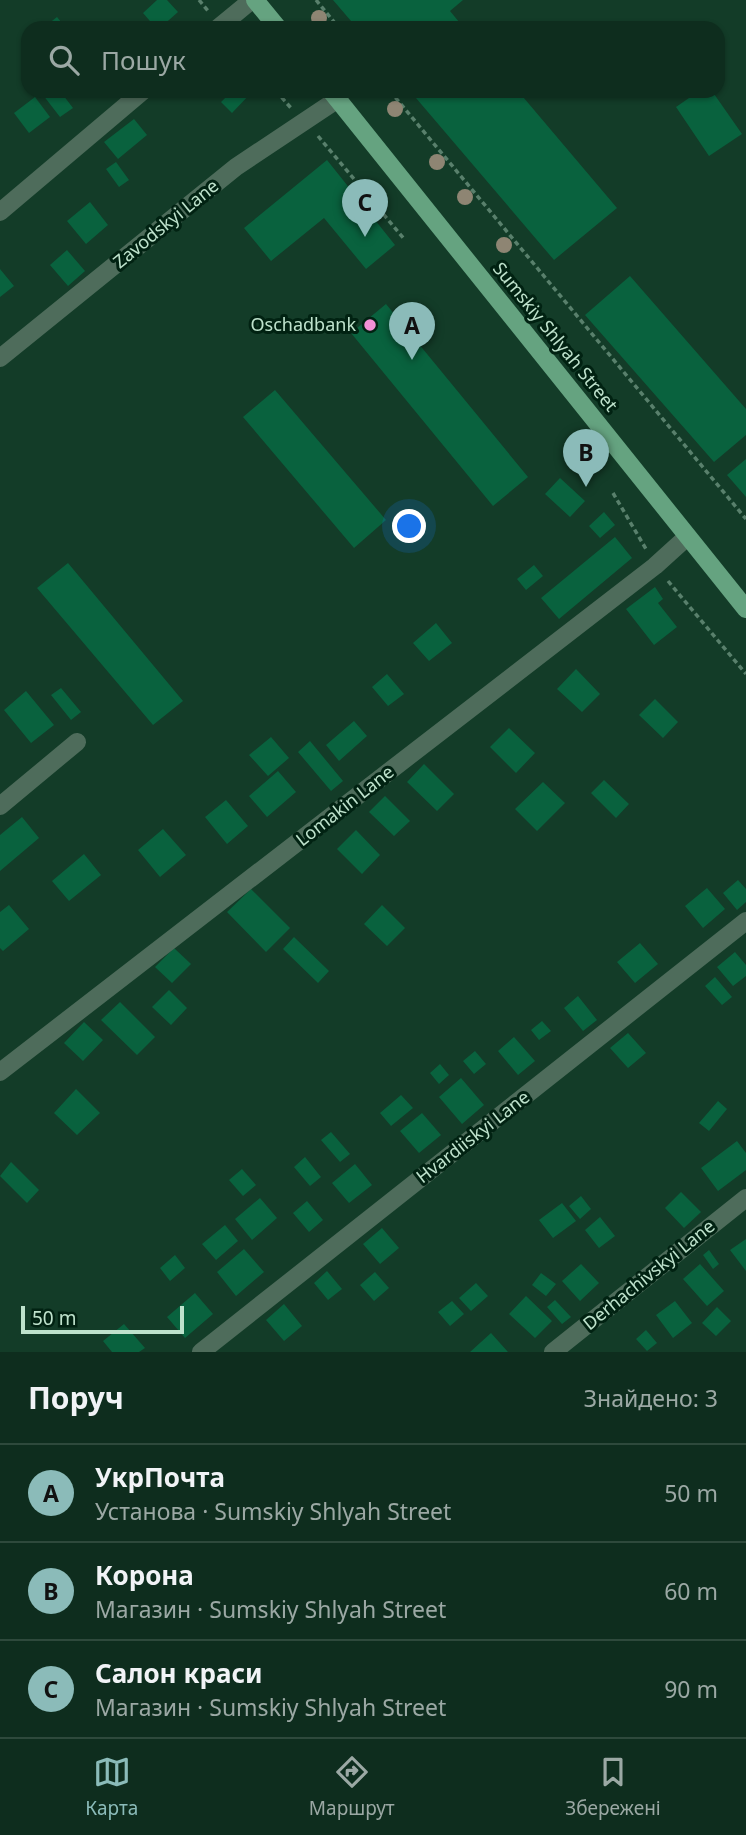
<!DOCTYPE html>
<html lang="uk">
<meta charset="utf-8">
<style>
body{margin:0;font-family:"Noto Sans",sans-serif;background:#1c392b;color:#f1f3f6}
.scale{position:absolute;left:21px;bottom:18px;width:163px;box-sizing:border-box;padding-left:7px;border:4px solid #bee2cc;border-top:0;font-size:19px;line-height:24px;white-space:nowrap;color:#bee2cc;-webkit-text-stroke:5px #012212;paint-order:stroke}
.you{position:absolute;left:410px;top:527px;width:24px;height:24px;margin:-18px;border:5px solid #fff;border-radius:50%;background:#1a73e8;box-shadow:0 0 0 10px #1a73e833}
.badge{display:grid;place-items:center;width:46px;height:46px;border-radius:50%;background:#8bbbb9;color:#111;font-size:23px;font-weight:700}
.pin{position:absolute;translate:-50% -58px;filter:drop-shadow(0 2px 4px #0008)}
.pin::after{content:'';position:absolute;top:37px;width:24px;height:21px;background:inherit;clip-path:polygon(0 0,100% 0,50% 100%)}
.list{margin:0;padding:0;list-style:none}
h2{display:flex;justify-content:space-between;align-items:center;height:91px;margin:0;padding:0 28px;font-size:30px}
h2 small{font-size:23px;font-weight:400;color:#9ba8a4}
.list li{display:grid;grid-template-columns:46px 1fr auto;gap:21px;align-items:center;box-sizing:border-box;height:98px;padding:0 28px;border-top:2px solid #2e493c}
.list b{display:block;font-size:26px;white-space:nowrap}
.list p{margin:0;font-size:23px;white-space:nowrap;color:#9ba8a4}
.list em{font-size:23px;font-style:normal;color:#9ba8a4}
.icon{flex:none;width:38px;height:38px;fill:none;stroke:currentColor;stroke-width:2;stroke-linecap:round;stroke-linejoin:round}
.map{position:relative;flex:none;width:746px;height:1352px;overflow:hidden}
.search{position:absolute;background:#0e2d1e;box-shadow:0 2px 5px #0004;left:21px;right:21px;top:21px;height:77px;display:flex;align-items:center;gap:18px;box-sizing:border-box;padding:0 24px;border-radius:21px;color:#9ba8a4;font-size:26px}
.sheet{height:385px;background:#0e2d1e}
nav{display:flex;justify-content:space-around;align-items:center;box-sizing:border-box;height:98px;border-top:2px solid #2e493c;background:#0e2d1e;font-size:19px;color:#9ba8a4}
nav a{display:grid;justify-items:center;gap:4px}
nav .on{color:#8bbbb9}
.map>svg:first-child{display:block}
</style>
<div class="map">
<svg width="746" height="1352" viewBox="0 0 746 1352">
<rect width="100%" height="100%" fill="#133c28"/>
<!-- building -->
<path fill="#09623e" d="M157 0H167L178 12 160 28H156L143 13Z
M333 0H463L450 11 464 28H357Z
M57 17 66 28H43Z
M49 91H60L73 108 60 117 43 95Z
M232 91 252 92 232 113 221 102Z
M410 91H518L617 208 554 260Z
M699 91H712L742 134 709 156 676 107Z
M35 97 50 117 29 133 14 113Z
M134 119 147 135 118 159 104 142Z
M327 160 395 245 366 269 324 218 271 261 244 228Z
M116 162 129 180 119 187 106 169Z
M90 202 108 225 86 244 67 221Z
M67 250 85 271 68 286 50 265Z
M0 269 14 286 0 297Z
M630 276 746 409V435L714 462 585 315Z
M386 304 528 477 493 506 351 333Z
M275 390 386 520 354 548 243 417Z
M746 459V497L727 475Z
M560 478 585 501 570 517 545 494Z
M604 512 615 525 600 538 589 526Z
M615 537 632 558 559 619 541 598Z
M68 563 183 701 153 725 37 588Z
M534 565 543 576 526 590 517 579Z
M655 587 663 599 658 603 677 627 654 645 626 609Z
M436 623 452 643 429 661 413 643Z
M576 669 600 694 582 712 557 689Z
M387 674 404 694 388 706 372 687Z
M61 688 81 712 71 720 51 695Z
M26 691 54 725 31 743 4 710Z
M655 699 678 722 663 738 639 715Z
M354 721 367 736 339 761 326 745Z
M509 728 535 753 516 773 490 747Z
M271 737 289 758 268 776 249 755Z
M310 741 343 781 331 791 298 752Z
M424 764 454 794 437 811 407 782Z
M278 771 296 792 267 817 249 796Z
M604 780 629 804 616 818 591 793Z
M543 782 565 803 537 831 515 809Z
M385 796 410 821 394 836 369 812Z
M226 800 248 826 227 844 205 817Z
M22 817 39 838 0 871V835Z
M163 829 186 855 160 877 138 850Z
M356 830 380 855 362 874 337 849Z
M84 854 101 875 69 901 52 881Z
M738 880 746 889V902L737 910 723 893Z
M707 888 725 909 703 928 685 906Z
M251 889 290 928 266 952 227 912Z
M9 905 29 929 3 951 0 948V912Z
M382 905 405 928 387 946 364 924Z
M294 937 329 971 318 983 283 949Z
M640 943 658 964 635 983 617 962Z
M174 948 191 964 172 983 155 967Z
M735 952 746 965V976L733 986 717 967Z
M715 977 732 997 722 1005 705 986Z
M169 990 187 1008 171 1025 152 1007Z
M578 996 597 1020 583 1031 564 1008Z
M120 1002 155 1037 137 1055 101 1020Z
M542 1021 551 1031 539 1040 531 1030Z
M84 1022 103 1040 83 1061 64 1043Z
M628 1033 646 1053 628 1068 610 1048Z
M514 1037 535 1061 518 1075 498 1051Z
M475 1051 486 1064 474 1074 463 1061Z
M440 1064 449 1075 439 1084 430 1073Z
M461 1078 484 1105 462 1124 439 1097Z
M76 1089 100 1113 77 1135 54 1113Z
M401 1095 413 1108 391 1126 380 1113Z
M718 1101 727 1109 709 1131 699 1123Z
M422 1113 441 1135 419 1153 400 1131Z
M331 1132 350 1154 340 1162 321 1140Z
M737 1141 746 1153V1170L718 1191 701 1168Z
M305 1157 321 1177 310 1186 294 1167Z
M11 1162 39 1190 27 1203 0 1176Z
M355 1164 372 1185 349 1203 332 1183Z
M242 1169 256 1185 243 1196 229 1180Z
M681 1192 701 1212 684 1228 665 1208Z
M581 1196 591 1209 580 1219 569 1206Z
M260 1198 277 1218 252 1240 235 1219Z
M307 1201 323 1220 309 1232 293 1213Z
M562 1203 576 1221 553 1238 539 1220Z
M600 1217 615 1236 599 1248 585 1230Z
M225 1225 238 1241 216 1260 202 1244Z
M382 1228 399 1248 380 1264 363 1244Z
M746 1239V1271L730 1250Z
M244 1249 264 1272 236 1296 217 1272Z
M709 1250 719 1264 713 1269 703 1255Z
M175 1255 185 1268 170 1281 160 1268Z
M581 1264 599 1283 580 1301 562 1281Z
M700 1264 724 1291 707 1306 683 1279Z
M327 1271 342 1289 328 1300 314 1283Z
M375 1272 389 1288 374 1301 360 1285Z
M541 1273 556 1284 546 1296 532 1285Z
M476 1283 488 1296 471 1311 459 1298Z
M195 1293 213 1314 185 1338 167 1317Z
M526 1296 552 1321 535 1338 509 1314Z
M555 1300 571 1317 562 1324 547 1307Z
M452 1301 464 1314 450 1326 438 1312Z
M675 1301 692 1323 673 1338 656 1315Z
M284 1304 302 1326 284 1341 266 1320Z
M717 1307 731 1321 716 1336 702 1323Z
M124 1324 145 1348 139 1352H112L103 1341Z
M646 1330 657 1343 647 1351 636 1339Z
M491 1333 508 1352H470Z"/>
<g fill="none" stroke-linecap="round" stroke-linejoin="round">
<!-- path -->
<path stroke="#59806c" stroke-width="3.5" stroke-dasharray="5 3.5" stroke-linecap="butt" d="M199 0 209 12
M316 0 339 28
M276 91 291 108
M390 91 746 519
M318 136 405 240
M613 493 646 549
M668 581 746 674"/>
<!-- minor -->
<path stroke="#4e6c5b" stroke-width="18" d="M218 28 252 0
M0 212 143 91
M0 358 236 167 338 99
M0 806 77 742
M0 1072 655 566 687 537
M201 1352 746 921
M553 1352 746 1198"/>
<!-- major -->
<path stroke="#65a380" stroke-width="18" d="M255 0 278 28
M331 91 746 609"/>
</g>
<!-- trees -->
<g fill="#8e8573">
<circle cx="319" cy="18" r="8"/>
<circle cx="395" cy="109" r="8"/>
<circle cx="437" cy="162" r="8"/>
<circle cx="465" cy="197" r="8"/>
<circle cx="504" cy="245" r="8"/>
</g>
<!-- markers -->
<circle fill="#f391d6" stroke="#012212" stroke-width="2.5" cx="370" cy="325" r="7"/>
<g text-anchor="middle" stroke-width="6" stroke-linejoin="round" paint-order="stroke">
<!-- street labels -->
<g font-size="18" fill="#bee2cc" stroke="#012212">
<text transform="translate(166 224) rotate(-39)" y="6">Zavodskyi Lane</text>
<text transform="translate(555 337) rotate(51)" y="6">Sumskiy Shlyah Street</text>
<text transform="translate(345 806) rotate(-38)" y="6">Lomakin Lane</text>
<text transform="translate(473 1137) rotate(-38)" y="6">Hvardiiskyi Lane</text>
<text transform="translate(649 1275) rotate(-39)" y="6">Derhachivskyi Lane</text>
</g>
<!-- poi labels -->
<g font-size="18" fill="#bee2cc" stroke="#012212" text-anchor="end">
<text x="356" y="331">Oschadbank</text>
</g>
</g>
</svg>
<div class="scale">50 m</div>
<div class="you"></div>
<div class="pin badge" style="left:412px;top:360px">A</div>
<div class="pin badge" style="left:586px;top:487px">B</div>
<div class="pin badge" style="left:365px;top:237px">C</div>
<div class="search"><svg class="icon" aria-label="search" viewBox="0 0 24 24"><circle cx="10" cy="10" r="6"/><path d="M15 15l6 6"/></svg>Пошук</div>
</div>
<section class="sheet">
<h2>Поруч<small>Знайдено: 3</small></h2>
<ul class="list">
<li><span class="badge">A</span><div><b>УкрПочта</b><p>Установа · Sumskiy Shlyah Street</p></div><em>50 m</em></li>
<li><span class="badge">B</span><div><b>Корона</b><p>Магазин · Sumskiy Shlyah Street</p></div><em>60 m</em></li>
<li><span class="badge">C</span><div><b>Салон краси</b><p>Магазин · Sumskiy Shlyah Street</p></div><em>90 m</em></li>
</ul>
</section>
<nav>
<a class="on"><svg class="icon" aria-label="map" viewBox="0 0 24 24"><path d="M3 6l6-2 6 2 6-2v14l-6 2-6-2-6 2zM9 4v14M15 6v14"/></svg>Карта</a>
<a><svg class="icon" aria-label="directions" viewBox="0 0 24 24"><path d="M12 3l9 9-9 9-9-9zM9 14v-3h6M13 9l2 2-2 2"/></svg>Маршрут</a>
<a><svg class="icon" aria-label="saved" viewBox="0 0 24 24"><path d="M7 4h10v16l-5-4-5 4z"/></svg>Збережені</a>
</nav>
